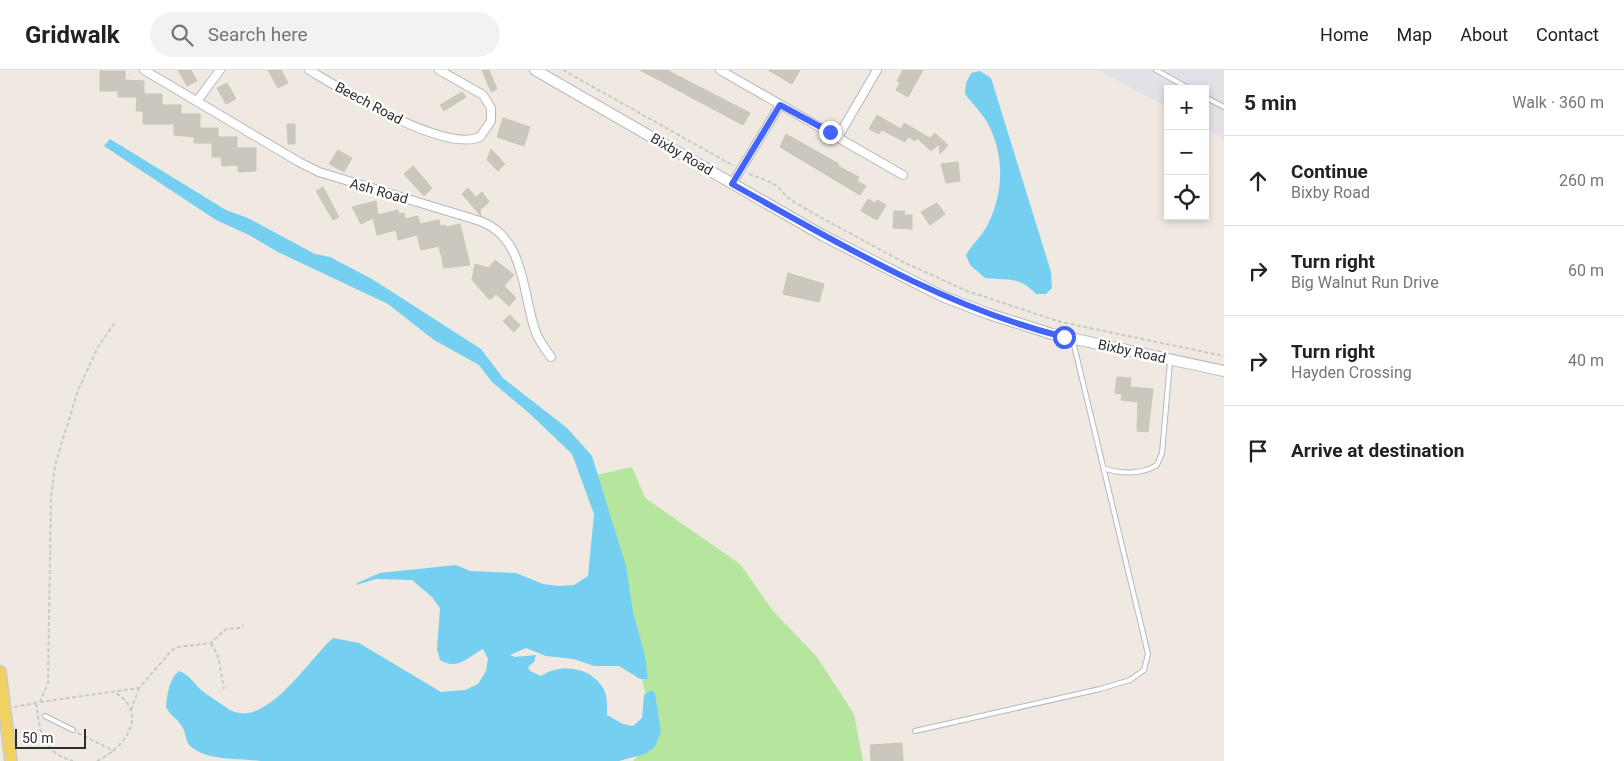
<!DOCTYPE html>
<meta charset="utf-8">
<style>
body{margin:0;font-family:Roboto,sans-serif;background:#f2f2f2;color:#222}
.controls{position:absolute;right:15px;top:15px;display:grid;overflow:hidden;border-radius:0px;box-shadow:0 2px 8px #0003}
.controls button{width:45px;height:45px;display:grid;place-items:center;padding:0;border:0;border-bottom:1px solid #e0e0e0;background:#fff;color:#222;font:25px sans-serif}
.scale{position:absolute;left:15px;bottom:12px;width:71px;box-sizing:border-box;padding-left:5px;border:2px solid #2e2e2e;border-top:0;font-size:14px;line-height:18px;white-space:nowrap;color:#2e2e2e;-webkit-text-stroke:4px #fff;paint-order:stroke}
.stop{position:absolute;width:15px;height:15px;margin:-11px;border:4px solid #4264fb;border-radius:50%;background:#fff}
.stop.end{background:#4264fb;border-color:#fff;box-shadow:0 1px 5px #0008}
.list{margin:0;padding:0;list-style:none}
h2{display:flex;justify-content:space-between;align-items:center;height:65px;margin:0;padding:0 20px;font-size:21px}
h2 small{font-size:16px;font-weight:400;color:#767676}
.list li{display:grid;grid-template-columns:32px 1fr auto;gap:15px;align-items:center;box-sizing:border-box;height:90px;padding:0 20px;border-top:1px solid #e0e0e0}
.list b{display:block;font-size:19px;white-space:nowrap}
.list p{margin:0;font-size:16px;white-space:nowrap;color:#767676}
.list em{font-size:16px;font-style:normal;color:#767676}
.icon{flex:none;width:28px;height:28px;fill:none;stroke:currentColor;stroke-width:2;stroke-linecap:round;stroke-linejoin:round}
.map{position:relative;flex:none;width:1224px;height:691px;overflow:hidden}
header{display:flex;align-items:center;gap:30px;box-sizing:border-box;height:70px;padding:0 25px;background:#fff;border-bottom:1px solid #e0e0e0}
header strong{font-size:24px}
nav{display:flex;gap:28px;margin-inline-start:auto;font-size:18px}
.search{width:350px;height:45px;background:#f2f2f2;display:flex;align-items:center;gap:12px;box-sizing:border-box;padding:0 18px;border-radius:28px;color:#767676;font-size:19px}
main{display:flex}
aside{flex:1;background:#fff}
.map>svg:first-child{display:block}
</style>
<header>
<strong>Gridwalk</strong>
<div class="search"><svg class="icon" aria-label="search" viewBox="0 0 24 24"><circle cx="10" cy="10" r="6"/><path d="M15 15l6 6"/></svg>Search here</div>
<nav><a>Home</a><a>Map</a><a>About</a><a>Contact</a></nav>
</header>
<main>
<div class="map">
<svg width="1224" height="691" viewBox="0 0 1224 691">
<rect width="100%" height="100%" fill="#efe9e1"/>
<!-- industrial -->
<path fill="#e3e1e8" d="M1098 0H1224V69L1205 58V19H1168V38Z"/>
<!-- green -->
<path fill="#b6e59e" d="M632 397 645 428 740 494 773 541 817 587 854 644 863 691H633L655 667 615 487 592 406Z"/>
<!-- water -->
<path fill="#75cff0" d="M980 1 991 8 1051 202 1052 218 1046 224H1036C1018 205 1008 211 985 208L970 195 966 185C972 174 981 167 987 156 1004 124 1005 84 987 52 981 42 972 33 965 24L966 13 971 3Z
M110 69 226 140 248 148 315 184 330 187 372 209 481 279 503 308 567 358 592 386 626 496 633 542 645 586 648 609H640L619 596H594L574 589 546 586 526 578 510 585 515 587 536 585 534 592 528 597 530 601 541 606C558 594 588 596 601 615 608 623 607 635 607 645L623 654 633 656 642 648 644 625 651 620 655 623 661 662 655 677 645 684 619 691H260C238 688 207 691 190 676 185 670 186 661 181 655 176 648 170 645 166 637 167 625 169 609 179 601 191 605 195 616 205 623 212 628 220 633 227 638 263 664 309 589 333 568L359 573 441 622 465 620 478 614 486 601 488 589 483 579C468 587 457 601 440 590L437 579 440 538 432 527 412 510 376 509 356 515 357 513 380 503 456 495 470 501 516 503 543 514 558 516 574 515 588 506 594 444 572 384 529 343 492 312 479 295 434 270 388 234 278 182 249 165 216 150 104 76Z"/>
<!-- building -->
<path fill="#cbc7bf" stroke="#cbc5ba" d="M178 0H191L197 11 187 16Z
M268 0H281L288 13 278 18Z
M482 0H489L497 19 491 22Z
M640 0H667L750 43 743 55Z
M768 0H800L792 14Z
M903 0H923L908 27 896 20 900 13 897 11Z
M100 1H125V10L144 11V24H162V35H181V44H200V58H218V67H237V78H256V101L238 102V95L222 96 221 87H212V73H194V67L174 65V54H143V41H136L137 27H118V21H100Z
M227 13 236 29 226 34 217 18Z
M462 22 466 27 444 41 440 35Z
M877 45 901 59 904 53 930 68 935 63 948 75 940 84 939 74 931 81 917 68 915 71 908 67 905 72 882 60 879 64 869 59Z
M503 48 530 57 524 76 497 67Z
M287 54H295V74H288Z
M786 64 839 94 838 96 859 107 857 111 866 116 860 125 780 77Z
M491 79 505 94 498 101 487 90Z
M338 80 352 88 344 102 329 94Z
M958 92 960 111 946 113 941 94Z
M413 96 432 118 424 126 404 104Z
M323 117 339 147 333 150 316 121Z
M468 118 476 127 482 122 489 132 480 140 481 146 462 124Z
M868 129 875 133 877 130 886 135 877 150 861 141Z
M376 131 378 145 398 140 399 144 404 143 405 149 418 146 420 154 439 150 440 156 445 155 446 157 460 154 470 195 444 198 439 176 421 180 417 165 398 170 396 160 377 165 373 148 361 154 352 137Z
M937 133 945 144 930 155 921 142Z
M894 141H905L904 145H912V159L893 158Z
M495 190 514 205 504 216 516 228 509 236 496 224 490 230 472 210 475 194 489 198Z
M788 203 824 214 819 232 783 224Z
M510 245 520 255 514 262 503 251Z
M1117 307 1131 308 1130 317 1153 319 1148 362 1137 361 1138 332 1121 330 1122 324 1115 323Z
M902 673 903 691H871L870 675Z"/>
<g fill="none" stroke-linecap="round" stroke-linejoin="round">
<defs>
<path id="lane" d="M1156 0 1190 19
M1205 27 1224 37
M1103 398C1120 404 1141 405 1157 395L1162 383 1170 292
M45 646 73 660
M915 661 1100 619 1130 610 1144 600 1148 584 1073 271"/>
<path id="street" d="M144 0 299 92 319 102 480 151C525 168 522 221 535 260 538 270 545 279 551 287
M309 0C343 20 443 83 480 67L491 51V38L483 25 439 0
M720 0 903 105
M197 31 220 0
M838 67 877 0
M732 114 780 35"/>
<path id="secondary" d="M535 0 822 165 942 226 989 244 1052 264 1224 301"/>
<path id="primary" d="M0 602 11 691"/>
</defs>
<!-- lane casing -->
<use href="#lane" stroke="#b4b7c1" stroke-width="6"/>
<!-- street casing -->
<use href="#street" stroke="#b4b7c1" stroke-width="10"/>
<!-- secondary casing -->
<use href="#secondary" stroke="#b4b7c1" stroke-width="12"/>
<!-- primary casing -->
<use href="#primary" stroke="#c9c9c9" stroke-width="14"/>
<!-- path -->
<path stroke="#c9c9c9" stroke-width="2" stroke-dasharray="4 2.5" stroke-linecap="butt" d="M563 0 734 96
M749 104 768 111 777 116 788 128 811 142 901 191 967 221 1061 252 1224 286
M211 573 218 586 224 619
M40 632 139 618 172 580 178 577 211 573 226 559 240 558 244 555
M36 633C40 662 42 682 73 691
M14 637 40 632 48 613 51 428 55 395 78 320 99 275 116 251
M131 640 139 618
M78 663 114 681
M97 691C124 678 150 645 116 623"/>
<!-- lane -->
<use href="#lane" stroke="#fff" stroke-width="4"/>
<!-- street -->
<use href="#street" stroke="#fff" stroke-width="8"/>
<!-- secondary -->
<use href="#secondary" stroke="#fff" stroke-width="10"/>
<!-- primary -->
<use href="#primary" stroke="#f2d163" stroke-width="11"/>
</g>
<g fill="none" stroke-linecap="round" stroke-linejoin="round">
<!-- route -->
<path stroke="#4264fb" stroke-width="6" d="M830 62 780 35 732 114C840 174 944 237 1064 267"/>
</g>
<g text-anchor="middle" stroke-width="5" stroke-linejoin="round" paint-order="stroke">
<!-- street labels -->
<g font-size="14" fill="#2e2e2e" stroke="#fff">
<text transform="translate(369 33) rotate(28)" y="5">Beech Road</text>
<text transform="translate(682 84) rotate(30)" y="5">Bixby Road</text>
<text transform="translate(379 121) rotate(16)" y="5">Ash Road</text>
<text transform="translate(1132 281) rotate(12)" y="5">Bixby Road</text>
</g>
</g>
</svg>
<div class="controls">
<button>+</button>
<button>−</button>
<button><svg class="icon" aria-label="locate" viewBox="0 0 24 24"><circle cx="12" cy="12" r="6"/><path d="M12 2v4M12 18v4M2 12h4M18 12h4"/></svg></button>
</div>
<div class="scale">50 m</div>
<div class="stop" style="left:1064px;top:267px"></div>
<div class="stop end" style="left:830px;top:62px"></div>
</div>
<aside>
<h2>5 min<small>Walk · 360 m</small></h2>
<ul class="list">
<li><svg class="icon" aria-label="ahead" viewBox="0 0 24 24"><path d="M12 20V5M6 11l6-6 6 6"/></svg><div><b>Continue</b><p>Bixby Road</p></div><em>260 m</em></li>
<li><svg class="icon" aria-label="right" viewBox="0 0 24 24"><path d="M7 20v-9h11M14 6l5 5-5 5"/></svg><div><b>Turn right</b><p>Big Walnut Run Drive</p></div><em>60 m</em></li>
<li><svg class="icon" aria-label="right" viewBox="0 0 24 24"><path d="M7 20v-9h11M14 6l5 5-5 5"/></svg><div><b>Turn right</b><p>Hayden Crossing</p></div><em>40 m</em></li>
<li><svg class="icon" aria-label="arrive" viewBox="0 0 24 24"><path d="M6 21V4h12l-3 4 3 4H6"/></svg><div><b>Arrive at destination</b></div></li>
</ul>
</aside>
</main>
